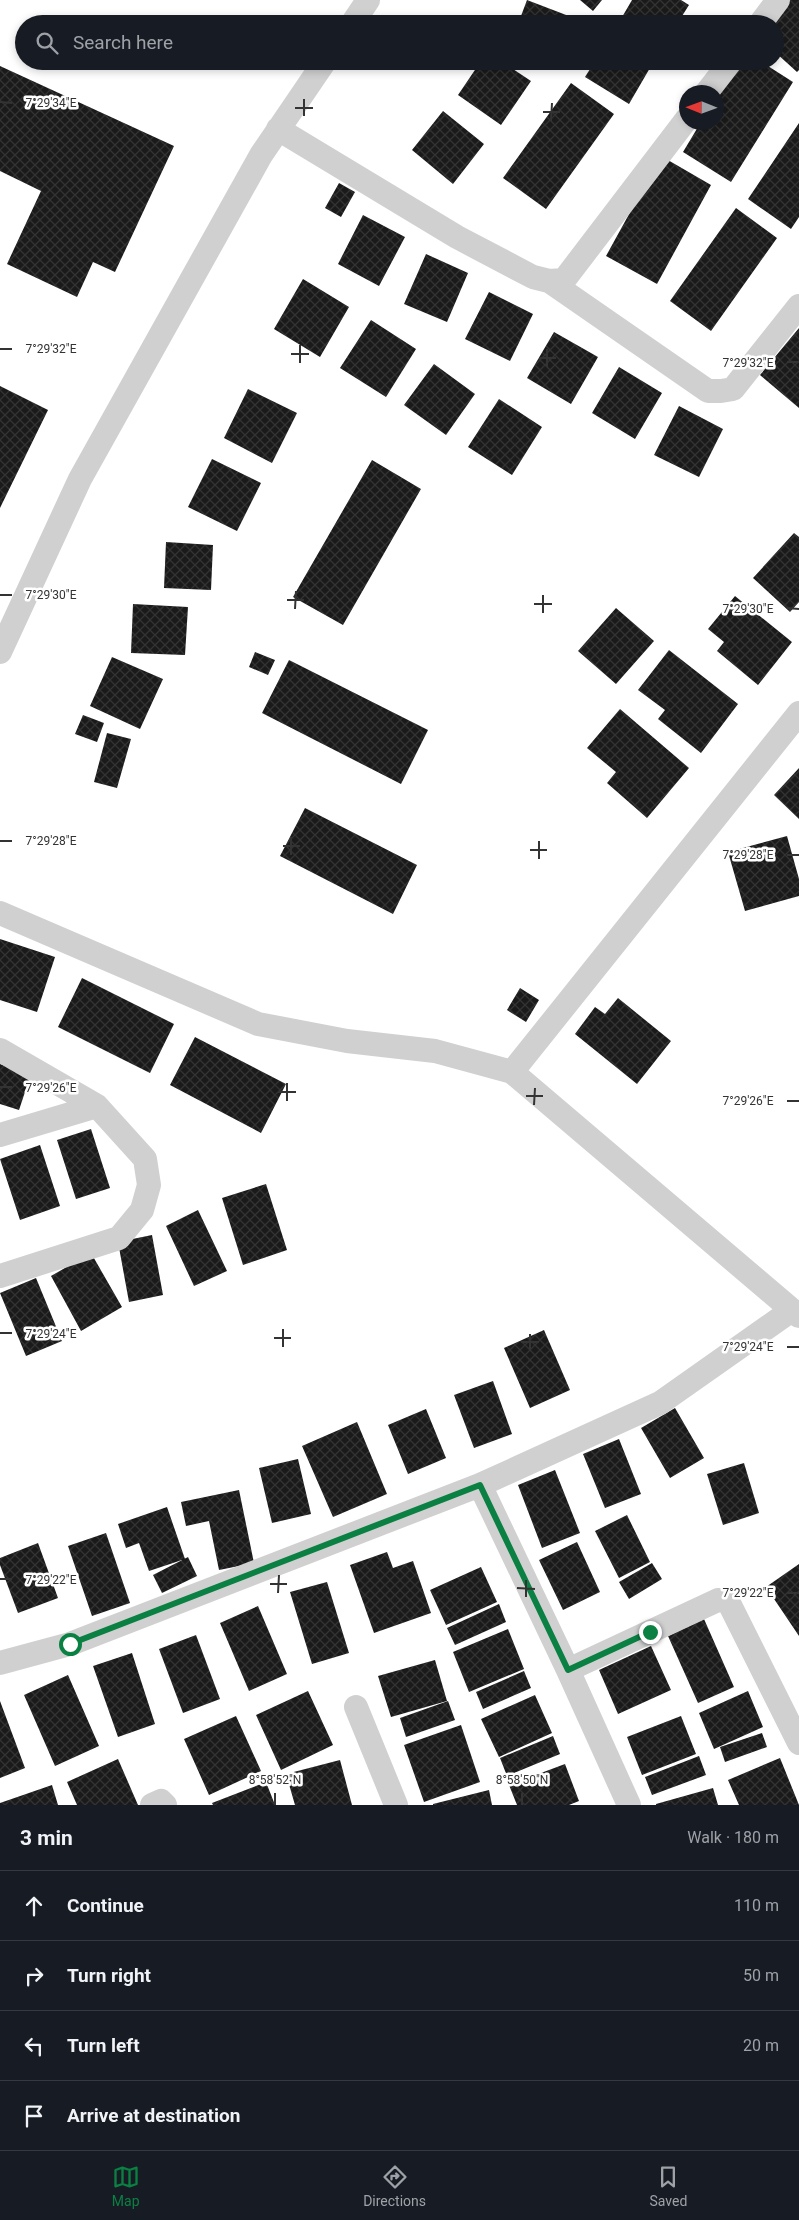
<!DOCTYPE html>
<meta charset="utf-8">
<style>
body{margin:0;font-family:Roboto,sans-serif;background:#20242c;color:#f1f3f6}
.compass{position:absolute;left:679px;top:85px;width:45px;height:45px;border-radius:50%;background:#171b24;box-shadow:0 2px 8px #0003;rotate:271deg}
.stop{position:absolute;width:15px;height:15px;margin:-11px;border:4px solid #0b8043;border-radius:50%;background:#fff}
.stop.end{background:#0b8043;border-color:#fff;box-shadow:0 1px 5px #0008}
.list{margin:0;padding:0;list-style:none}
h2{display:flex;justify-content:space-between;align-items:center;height:65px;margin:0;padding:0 20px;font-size:21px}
h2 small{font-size:16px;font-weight:400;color:#9ea1a6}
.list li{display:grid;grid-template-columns:32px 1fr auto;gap:15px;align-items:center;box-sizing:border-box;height:70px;padding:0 20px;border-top:1px solid #363941}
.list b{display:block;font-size:19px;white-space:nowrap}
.list em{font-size:16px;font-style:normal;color:#9ea1a6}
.icon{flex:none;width:28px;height:28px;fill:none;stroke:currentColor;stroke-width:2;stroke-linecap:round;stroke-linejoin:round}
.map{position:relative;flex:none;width:799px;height:1805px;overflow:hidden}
.search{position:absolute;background:#171b24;box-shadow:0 2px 8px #0003;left:15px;right:15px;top:15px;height:55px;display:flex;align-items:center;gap:12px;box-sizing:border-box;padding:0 18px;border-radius:28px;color:#9ea1a6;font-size:19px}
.sheet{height:345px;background:#171b24}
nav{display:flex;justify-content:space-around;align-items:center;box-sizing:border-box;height:70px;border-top:1px solid #363941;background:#171b24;font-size:14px;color:#9ea1a6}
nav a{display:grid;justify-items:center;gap:2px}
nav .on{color:#0b8043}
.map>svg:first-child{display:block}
</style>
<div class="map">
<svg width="799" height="1805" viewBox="0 0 799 1805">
<defs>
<pattern id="building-cross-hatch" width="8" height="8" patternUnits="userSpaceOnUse" patternTransform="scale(1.25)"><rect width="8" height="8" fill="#1a1a1a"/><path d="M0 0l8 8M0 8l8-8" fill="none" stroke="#333"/></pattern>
</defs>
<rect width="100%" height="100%" fill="#fff"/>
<!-- building -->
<path fill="url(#building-cross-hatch)" d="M527 0 574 18 572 24H518Z
M580 0H602L593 11Z
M632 0H681L689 5 677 24H618Z
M789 0H799V70L797 72 775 52V24H766Z
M481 61H501L531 81 501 125 458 95Z
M595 61H654L629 104 585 77Z
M739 61H760L793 82 731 182 683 152 701 122H716V98Z
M0 66 174 146 115 272 93 262 77 297 7 264 41 191 0 171Z
M571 83 614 114 546 209 503 178Z
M443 111 484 144 453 184 412 150Z
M799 123V217L791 229 748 199Z
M661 156 711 185 657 284 606 256Z
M339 183 355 192 341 217 325 208Z
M736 208 777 238 711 331 670 301Z
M363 215 405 237 379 286 338 264Z
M426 254 468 273 447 322 404 304Z
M303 279 349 307 320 357 274 329Z
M489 292 533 314 510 361 465 339Z
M371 320 416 349 386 397 340 368Z
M799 328V408L760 375Z
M554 332 598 357 571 404 527 378Z
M434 364 475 394 446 435 404 405Z
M619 367 662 393 635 439 592 413Z
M0 386 48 410 0 508Z
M248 389 297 413 272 463 224 438Z
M499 399 542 427 512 475 468 447Z
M679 406 723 429 699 477 654 455Z
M212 459 261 483 237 531 188 507Z
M372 460 421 489 343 625 293 597Z
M794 533 799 537V602L790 612 753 578Z
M166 542 213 545 211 590 164 588Z
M735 596 792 642 758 685 717 651 724 642 708 629Z
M133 604 188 607 185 655 131 653Z
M616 608 654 641 616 684 578 651Z
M669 650 738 704 701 753 658 719 665 710 638 690Z
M255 652 275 660 268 675 249 667Z
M112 657 163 679 140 729 90 706Z
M289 660 428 730 401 784 262 713Z
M620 709 689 768 647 818 607 783 616 772 587 748Z
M83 715 104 723 97 742 75 734Z
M107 733 131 739 117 788 94 782Z
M799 768V819L774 795Z
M305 808 417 865 393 914 280 856Z
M787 836 799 879V896L745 911 728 852Z
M0 939 55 957 37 1012 0 1000Z
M82 978 174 1024 150 1073 58 1027Z
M520 988 539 1000 526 1022 507 1010Z
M618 998 671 1041 637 1084 575 1034 595 1007 605 1014Z
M195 1037 286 1084 261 1133 170 1085Z
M0 1064 31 1074 19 1110 0 1104Z
M91 1129 110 1188 76 1199 57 1140Z
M40 1145 60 1206 20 1220 0 1159Z
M266 1184 287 1250 243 1265 222 1198Z
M198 1210 227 1271 194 1286 166 1226Z
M152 1235 163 1295 129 1302 118 1242Z
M91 1253 122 1307 81 1331 51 1276Z
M36 1278 62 1341 26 1356 0 1293Z
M544 1330 570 1390 530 1408 504 1348Z
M493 1381 512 1434 474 1448 454 1395Z
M675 1408 704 1458 670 1478 641 1428Z
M426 1409 446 1458 408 1474 388 1425Z
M357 1422 387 1494 333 1517 302 1446Z
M619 1439 641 1494 605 1508 583 1454Z
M298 1459 311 1514 272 1523 259 1468Z
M744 1463 759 1513 723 1525 707 1474Z
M555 1470 580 1533 542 1548 518 1485Z
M239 1490 254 1563 219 1570 209 1521 186 1526 181 1502Z
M167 1507 185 1559 149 1571 139 1543 126 1548 118 1524Z
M627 1515 650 1562 619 1578 595 1531Z
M106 1533 130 1603 92 1616 68 1546Z
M577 1542 600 1592 563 1610 539 1560Z
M38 1543 58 1598 18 1613 0 1565V1558Z
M387 1552 393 1568 413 1561 431 1613 374 1633 350 1565Z
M188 1557 197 1576 162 1593 153 1575Z
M652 1563 662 1579 629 1599 619 1582Z
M799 1564V1636L766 1587Z
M481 1567 497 1602 446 1625 430 1590Z
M327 1582 349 1653 312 1664 290 1592Z
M499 1604 506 1622 455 1645 447 1628Z
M258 1606 287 1674 249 1691 220 1623Z
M704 1619 734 1687 698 1703 668 1636Z
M508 1629 524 1669 469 1692 453 1652Z
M196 1635 220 1699 183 1713 159 1649Z
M651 1646 671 1690 618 1714 599 1670Z
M132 1653 155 1724 118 1737 93 1666Z
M435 1660 447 1701 391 1717 378 1676Z
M524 1671 531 1688 483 1709 476 1692Z
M68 1675 99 1746 55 1766 24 1695Z
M308 1691 333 1745 281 1770 256 1715Z
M748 1691 763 1727 714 1749 699 1713Z
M535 1695 552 1733 499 1757 481 1719Z
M0 1701 25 1768 0 1778Z
M448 1701 455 1720 406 1737 400 1718Z
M236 1716 261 1771 209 1795 184 1739Z
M681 1716 696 1754 642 1775 627 1737Z
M461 1725 480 1782 424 1802 404 1745Z
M762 1733 767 1747 725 1762 720 1747Z
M553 1736 560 1754 507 1776 500 1758Z
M699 1756 706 1775 652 1795 645 1777Z
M780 1758 799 1805H739L728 1780Z
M118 1759 138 1805H77L67 1782Z
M340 1760 352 1805H295L286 1774Z
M565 1764 579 1801 569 1805H517L509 1785Z
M266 1782 275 1805H213L212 1803Z
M52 1785 58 1805H0V1803Z
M713 1788 718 1805H656V1804Z
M489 1790 492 1805H433V1804Z"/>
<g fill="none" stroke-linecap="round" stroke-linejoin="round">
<!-- minor -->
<path stroke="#d0d0d0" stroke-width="24" d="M352 24 368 0
M760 24 778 0
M707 92 731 61
M278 129 457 237 533 277 549 281 564 280 686 120
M549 281 708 391H721L733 389 799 306
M0 652 80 479 261 155 325 61
M0 913 258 1024 347 1041 435 1051 512 1072 799 1316
M0 1050 97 1106 145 1159 149 1185 142 1210 119 1238 0 1276
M512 1072 799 713
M0 1135 97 1106
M480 1485 568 1670 629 1805
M0 1663 70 1644 480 1485 660 1403 792 1310
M568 1670 718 1600 728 1601 799 1743
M356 1707 396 1805
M152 1805 161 1801 165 1805"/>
</g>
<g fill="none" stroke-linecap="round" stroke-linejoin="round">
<!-- route -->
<path stroke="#0b8043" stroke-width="6" d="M70 1644 480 1485 568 1670 650 1632"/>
</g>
<!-- ticks -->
<path fill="none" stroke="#333" stroke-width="2" d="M0 102 12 103M295 108H313M543 112H560M304 116V99M551 121 552 103M0 349H12M291 354H309M539 358H556M787 362H799M300 363V345M547 367V349M0 595H12M287 600H304M534 604H552M787 608 799 609M295 609 296 591M543 613V595M0 841H12M283 846H300M530 850H547M291 855V837M787 855H799M539 859V841M0 1087H12M278 1092H296M526 1096H543M287 1101V1083M787 1101H799M534 1105 535 1088M0 1333H12M274 1338H291M521 1342H539M283 1347V1329M787 1347H799M530 1351V1334M0 1579H12M270 1584H287M517 1588 535 1589M278 1593 279 1575M787 1593H799M526 1597V1580M275 1805V1793M522 1805V1793"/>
<g font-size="12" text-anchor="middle" fill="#333" stroke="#fff" stroke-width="5" stroke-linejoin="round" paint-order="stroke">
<text x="51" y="107">7°29'34"E</text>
<text x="51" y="353">7°29'32"E</text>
<text x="748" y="367">7°29'32"E</text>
<text x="51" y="599">7°29'30"E</text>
<text x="748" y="613">7°29'30"E</text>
<text x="51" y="845">7°29'28"E</text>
<text x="748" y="859">7°29'28"E</text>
<text x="51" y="1092">7°29'26"E</text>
<text x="748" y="1105">7°29'26"E</text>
<text x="51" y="1338">7°29'24"E</text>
<text x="748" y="1351">7°29'24"E</text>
<text x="51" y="1584">7°29'22"E</text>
<text x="748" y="1597">7°29'22"E</text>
<text x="275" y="1784">8°58'52"N</text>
<text x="522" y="1784">8°58'50"N</text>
</g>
</svg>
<svg class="compass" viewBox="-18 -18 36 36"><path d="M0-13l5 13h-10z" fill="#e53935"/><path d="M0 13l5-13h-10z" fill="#9ea1a6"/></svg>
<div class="stop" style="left:70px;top:1644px"></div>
<div class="stop end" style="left:650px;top:1632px"></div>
<div class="search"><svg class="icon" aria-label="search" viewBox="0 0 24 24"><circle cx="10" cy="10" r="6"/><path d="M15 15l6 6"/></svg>Search here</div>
</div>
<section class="sheet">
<h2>3 min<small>Walk · 180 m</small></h2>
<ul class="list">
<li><svg class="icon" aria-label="ahead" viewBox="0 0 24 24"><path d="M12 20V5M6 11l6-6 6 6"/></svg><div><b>Continue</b></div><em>110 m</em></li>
<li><svg class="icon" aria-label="right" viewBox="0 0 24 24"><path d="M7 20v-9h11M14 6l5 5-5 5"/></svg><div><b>Turn right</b></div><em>50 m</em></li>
<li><svg class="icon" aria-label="left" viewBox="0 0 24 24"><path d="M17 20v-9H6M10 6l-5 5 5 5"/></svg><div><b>Turn left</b></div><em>20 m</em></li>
<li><svg class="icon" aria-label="arrive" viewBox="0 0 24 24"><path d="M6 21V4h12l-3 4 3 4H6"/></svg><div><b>Arrive at destination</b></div></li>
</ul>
</section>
<nav>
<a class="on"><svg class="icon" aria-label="map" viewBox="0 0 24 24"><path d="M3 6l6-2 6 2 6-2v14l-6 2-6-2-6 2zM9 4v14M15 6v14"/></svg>Map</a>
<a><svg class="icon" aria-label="directions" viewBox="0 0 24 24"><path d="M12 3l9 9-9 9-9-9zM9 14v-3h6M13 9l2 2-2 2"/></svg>Directions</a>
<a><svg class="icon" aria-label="saved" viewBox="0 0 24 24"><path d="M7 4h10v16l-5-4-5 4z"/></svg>Saved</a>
</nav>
